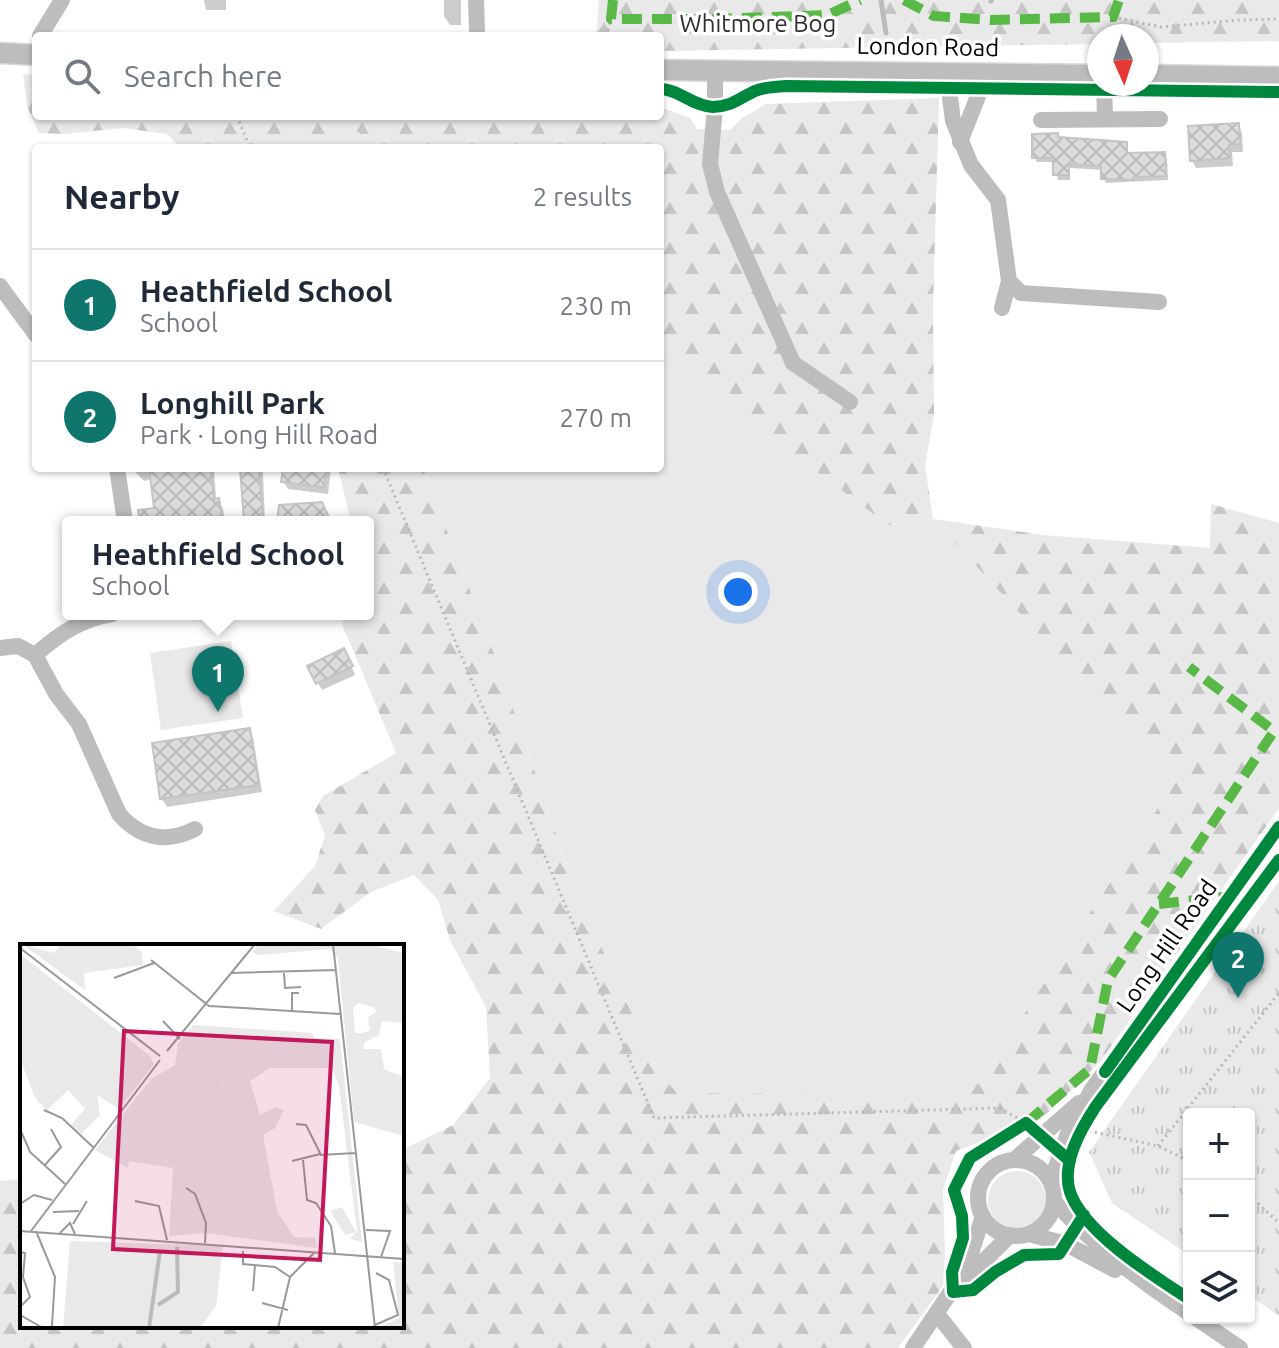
<!DOCTYPE html>
<meta charset="utf-8">
<style>
body{margin:0;font-family:Ubuntu,sans-serif;background:#f6f6f7;color:#1f2937}
.controls{position:absolute;right:24px;bottom:24px;display:grid;overflow:hidden;border-radius:8px;box-shadow:0 2px 6px #0004}
.controls button{width:72px;height:72px;display:grid;place-items:center;padding:0;border:0;border-bottom:2px solid #e0e1e3;background:#fff;color:#1f2937;font:40px sans-serif}
.compass{position:absolute;left:1087px;top:24px;width:72px;height:72px;border-radius:50%;background:#fff;box-shadow:0 2px 6px #0004;rotate:177deg}
.you{position:absolute;left:738px;top:592px;width:28px;height:28px;margin:-20px;border:6px solid #fff;border-radius:50%;background:#1a73e8;box-shadow:0 0 0 12px #1a73e833}
.badge{display:grid;place-items:center;width:52px;height:52px;border-radius:50%;background:#0f766e;color:#fff;font-size:26px;font-weight:700}
.pin{position:absolute;translate:-50% -66px;filter:drop-shadow(0 2px 4px #0008)}
.pin::after{content:'';position:absolute;top:42px;width:28px;height:24px;background:inherit;clip-path:polygon(0 0,100% 0,50% 100%)}
.popup{position:absolute;left:62px;top:516px;width:312px;height:104px;box-sizing:border-box;display:grid;place-content:center;border-radius:8px;background:#fff;filter:drop-shadow(0 2px 6px #0005);font-size:26px;white-space:nowrap;color:#747a83}
.popup b{font-size:30px;color:#1f2937}
.popup::after{content:'';position:absolute;left:50%;top:100%;margin-left:-16px;border:16px solid transparent;border-top-color:#fff}
.list{margin:0;padding:0;list-style:none}
h2{display:flex;justify-content:space-between;align-items:center;height:104px;margin:0;padding:0 32px;font-size:34px}
h2 small{font-size:26px;font-weight:400;color:#747a83}
.list li{display:grid;grid-template-columns:52px 1fr auto;gap:24px;align-items:center;box-sizing:border-box;height:112px;padding:0 32px;border-top:2px solid #e0e1e3}
.list b{display:block;font-size:30px;white-space:nowrap}
.list p{margin:0;font-size:26px;white-space:nowrap;color:#747a83}
.list em{font-size:26px;font-style:normal;color:#747a83}
.icon{flex:none;width:44px;height:44px;fill:none;stroke:currentColor;stroke-width:2;stroke-linecap:round;stroke-linejoin:round}
.map{position:relative;flex:none;width:1279px;height:1348px;overflow:hidden}
.search{position:absolute;background:#fff;box-shadow:0 2px 6px #0004;left:32px;top:32px;width:632px;height:88px;display:flex;align-items:center;gap:20px;box-sizing:border-box;padding:0 28px;border-radius:8px;color:#747a83;font-size:30px}
.panel{position:absolute;background:#fff;box-shadow:0 2px 6px #0004;left:32px;top:144px;width:632px;height:328px;border-radius:8px}
.map>svg:first-child{display:block}
</style>
<div class="map">
<svg width="1279" height="1348" viewBox="0 0 1279 1348">
<defs>
<pattern id="forest-firs" width="22" height="20" patternUnits="userSpaceOnUse" patternTransform="scale(2)"><rect width="22" height="20" fill="#e9e9e9"/><path d="M5 1l3.5 6h-7zM16 11l3.5 6h-7z" fill="#c6c6c6"/></pattern>
<pattern id="park-tufts" width="24" height="20" patternUnits="userSpaceOnUse" patternTransform="scale(2)"><rect width="24" height="20" fill="#e9e9e9"/><path d="M3 7l-1-3M5 7V3M7 7l1-3M15 17l-1-3M17 17v-4M19 17l1-3" fill="none" stroke="#c6c6c6"/></pattern>
<pattern id="building-cross-hatch" width="8" height="8" patternUnits="userSpaceOnUse" patternTransform="scale(2)"><rect width="8" height="8" fill="#dcdcdc"/><path d="M0 0l8 8M0 8l8-8" fill="none" stroke="#bbb"/></pattern>
</defs>
<rect width="100%" height="100%" fill="#fff"/>
<!-- grass -->
<path fill="#e9e9e9" d="M352 129 385 148H292L288 141Z
M660 355 888 525 933 519 1175 782 980 1082 965 1095 678 1093 661 1077 576 892 494 653 423 468H660Z
M231 641 243 718 161 730 150 653Z
M988 1200a29 29 0 1 1 58 0a29 29 0 1 1-58 0Z"/>
<!-- forest -->
<path fill="url(#forest-firs)" d="M599 0H1279V41L1147 43V36H1099V44L660 51V36H596Z
M23 74 36 75V116H660V107L690 118 697 129 730 130 742 118 766 104 939 98 933 308 934 415 925 465 933 519 1043 535 1210 548 1211 504 1279 523V808L1100 1062 1041 1119 956 1151 943 1190 945 1256 943 1286 898 1348H0V1181L22 1179V1326H402V1150L453 1125 490 1078 486 1007 450 940 438 900 414 875 371 892 321 929 274 911 315 866 325 835 315 810 323 796 396 753 342 624 345 614H368V522H351L338 468H423L494 653 576 892 661 1077 678 1093 965 1095 980 1082 1175 782 933 519 888 525 660 355V148H385L352 129 289 141 292 148H180L167 134 123 128 65 134 39 133 27 106Z"/>
<!-- park -->
<path fill="url(#park-tufts)" d="M1279 881V1316L1249 1295V1114H1189V1255L1112 1203 1089 1152Z"/>
<!-- shadow -->
<path fill="#0003" d="M204 0H226V10H206Z
M444 0H461V25H450L444 16Z
M1238 125 1242 133 1243 152H1232L1233 166 1196 168 1192 160Z
M1059 140 1126 144 1129 155 1164 154 1167 159 1168 180 1106 183 1103 170 1070 168V180H1058L1055 162H1037L1034 157Z
M131 468H214L216 500 223 508 225 522H142L156 510 152 479 144 481Z
M242 468H260L263 473 265 522H246Z
M285 468H331L328 494 288 489 283 481Z
M348 658 355 675 322 690 318 683Z
M249 730 253 738 262 792 167 807 162 799 154 744Z"/>
<g fill="none" stroke-linecap="round" stroke-linejoin="round">
<!-- stream -->
<path stroke="#bbb" stroke-width="5" d="M881 0 886 33
M991 1V0"/>
</g>
<!-- building -->
<path fill="url(#building-cross-hatch)" stroke="#c4c4c4" stroke-width="2" d="M1239 123 1240 144 1229 145 1230 158 1190 161 1188 126Z
M1058 133V137L1127 142V153L1165 152 1166 176 1134 177V180L1101 179V166L1069 164V175H1053V158H1032V134Z
M149 468H211L214 499 219 498 223 522H140L138 510 154 508Z
M240 468H259L263 522H244Z
M283 468H327L324 487 281 482Z
M322 502 331 522H277L279 505Z
M344 648 353 666 316 684 307 666Z
M250 728 259 785 160 799 152 743Z"/>
<g fill="none" stroke-linecap="round" stroke-linejoin="round">
<defs>
<path id="major" d="M0 53 36 55
M660 70 1099 75
M1147 75 1279 77"/>
</defs>
<!-- major casing -->
<use href="#major" stroke="#dbdbdb" stroke-width="23"/>
<!-- path -->
<path stroke="#b8b8b8" stroke-width="3" stroke-dasharray="2 4" stroke-linecap="butt" d="M1113 17 1161 27 1239 20 1279 19
M606 36 611 19
M237 116 250 148
M383 468 654 1118 1000 1108 1026 1123 970 1158 954 1190 962 1225
M1089 1131 1158 1146 1189 1161
M1158 1146 1279 993
M1249 1195 1279 1223"/>
<!-- minor -->
<path stroke="#bdbdbd" stroke-width="16" d="M476 0 477 30
M40 36 62 0
M715 70V107L710 164 717 192 793 363 850 402
M947 73 953 121 971 165 998 200 1009 281 1021 293 1159 302
M1104 84 1105 119
M1041 120 1160 119
M960 142 987 73
M0 286 36 335
M1002 308 1009 281
M117 468 125 522
M0 648 18 646 35 655 56 694 79 724 119 814C140 838 166 844 195 829
M35 655C59 634 81 619 112 614
M978 1198a38 38 0 1 1 76 0a38 38 0 1 1-76 0Z
M1014 1160 1079 1103
M1051 1181 1067 1136 1091 1091 1279 827
M1054 1201C1094 1246 1139 1280 1189 1313
M1029 1234 1066 1244 1115 1270
M966 1279 1010 1235
M937 1314 964 1348
M1196 1318 1240 1348
M913 1348 966 1269 983 1216"/>
<!-- major -->
<use href="#major" stroke="#bdbdbd" stroke-width="20"/>
<!-- quiet -->
<path stroke="#58b947" stroke-width="10" stroke-dasharray="20 10" stroke-linecap="butt" d="M613 0 611 19H710L828 15 860 0
M904 0 934 16 991 20 1113 17 1119 0
M1159 904 1231 896
M1026 1123 1090 1069 1108 980 1274 731 1189 667"/>
<defs>
<path id="cycleway" d="M660 89C679 89 692 106 713 107 731 107 739 98 755 91 764 87 776 87 786 86L1279 92
M1105 1072 1279 827
M953 1292 952 1272 963 1238 962 1216 954 1190 970 1158 1026 1123 1070 1161
M953 1292 973 1290 995 1272 1024 1255 1059 1254 1084 1215
M1189 1299C1154 1276 1084 1233 1070 1192 1061 1163 1081 1129 1096 1106L1279 860"/>
</defs>
<!-- cycleway casing -->
<use href="#cycleway" stroke="#fff" stroke-width="17"/>
<!-- cycleway -->
<use href="#cycleway" stroke="#00873e" stroke-width="12"/>
</g>
<g text-anchor="middle" stroke-width="7" stroke-linejoin="round" paint-order="stroke">
<!-- park labels -->
<g font-size="24" fill="#2e2e2e" stroke="#fff">
<text x="758" y="32">Whitmore Bog</text>
</g>
<!-- street labels -->
<g font-size="24" fill="#000" stroke="#fff">
<text transform="translate(928 47) rotate(1)" y="8">London Road</text>
<text transform="translate(1167 946) rotate(-55)" y="8">Long Hill Road</text>
</g>
</g>
<!-- overview -->
<g transform="translate(20 944)">
<rect width="384" height="384" fill="#fff"/>
<path d="M153 130 202 136 255 291 239 288 161 223 153 224 117 179ZM322 263 336 288 325 291 310 267ZM373 318 384 319V384H358L379 374Z" fill="#e9e9e9"/>
<path d="M2 0 34 9 42 0H112L122 8 123 21 64 29 65 46ZM239 0H348L384 9V79L362 77 359 91 345 98 343 105H361L364 125 384 133V192L334 178 318 14 310 5 238 11 232 8ZM338 59 354 63 356 68 348 73 350 86 343 89H335L333 64ZM173 81 293 89 294 94 320 95 342 298 330 295 337 287 319 142 312 124H250L230 137 240 171 256 163 264 166 255 184 243 191 257 267 274 293 295 294 297 304 186 289 149 292 153 224 109 217 108 224 75 206 131 135 155 121 158 100ZM153 130 202 136 254 291 239 288 161 223 153 224 117 180ZM0 99 77 150 80 171 61 190 51 181 65 165 47 145 20 160 14 152ZM50 297 203 302 196 362 180 384H43Z" fill="#e9e9e9" fill-rule="evenodd"/>
<path d="M149 335 132 384H107L120 336Z" fill="#e9e9e9"/>
<path d="M0 10 130 112 134 120 99 165 57 138 27 166 14 152 0 114Z" fill="#e9e9e9"/>
<path fill="none" stroke="#bbb" stroke-width="4" d="M138 361 158 348 157 303M129 384 140 307"/>
<path fill="none" stroke="#999" stroke-width="2" d="M313 0 355 384M0 4 140 112M131 16 189 62 320 70M211 29 315 26M264 29 265 44 281 43M94 34 134 19M272 68V49H279M143 77 160 95M147 107 235 0M24 166 42 174 74 204M276 180 286 181 301 211 335 209M0 185 10 208 45 240M283 216 287 256 296 259 311 282 315 309M272 217 300 210M24 222 41 203 31 185M166 244 175 250 186 279 185 299M115 257 139 262 147 296M0 260 14 251 32 256M33 268 59 267M53 280 67 257M346 286 370 287 361 313M0 287 384 315M11 287 140 116M16 287 35 333 32 382M40 289 50 279 55 290M223 307V320L255 323 270 333M0 308 5 309 3 333 10 353 0 363M233 347 235 321M242 359 268 366M0 371 23 384M355 381 378 371 369 336 356 329M258 384 270 333 294 309"/>
<path fill="#c2185b" fill-opacity="0.15" stroke="#c2185b" stroke-width="4" d="M104 87 312 98 300 316 93 305Z"/>
<rect width="384" height="384" fill="none" stroke="#000" stroke-width="4"/>
</g>
</svg>
<div class="controls">
<button>+</button>
<button>−</button>
<button><svg class="icon" aria-label="layers" viewBox="0 0 24 24"><path d="M12 4l9 5-9 5-9-5zM3 14l9 5 9-5"/></svg></button>
</div>
<svg class="compass" viewBox="-18 -18 36 36"><path d="M0-13l5 13h-10z" fill="#e53935"/><path d="M0 13l5-13h-10z" fill="#747a83"/></svg>
<div class="you"></div>
<div class="pin badge" style="left:218px;top:712px">1</div>
<div class="popup"><b>Heathfield School</b>School</div>
<div class="pin badge" style="left:1238px;top:998px">2</div>
<div class="search"><svg class="icon" aria-label="search" viewBox="0 0 24 24"><circle cx="10" cy="10" r="6"/><path d="M15 15l6 6"/></svg>Search here</div>
<section class="panel">
<h2>Nearby<small>2 results</small></h2>
<ul class="list">
<li><span class="badge">1</span><div><b>Heathfield School</b><p>School</p></div><em>230 m</em></li>
<li><span class="badge">2</span><div><b>Longhill Park</b><p>Park · Long Hill Road</p></div><em>270 m</em></li>
</ul>
</section>
</div>
